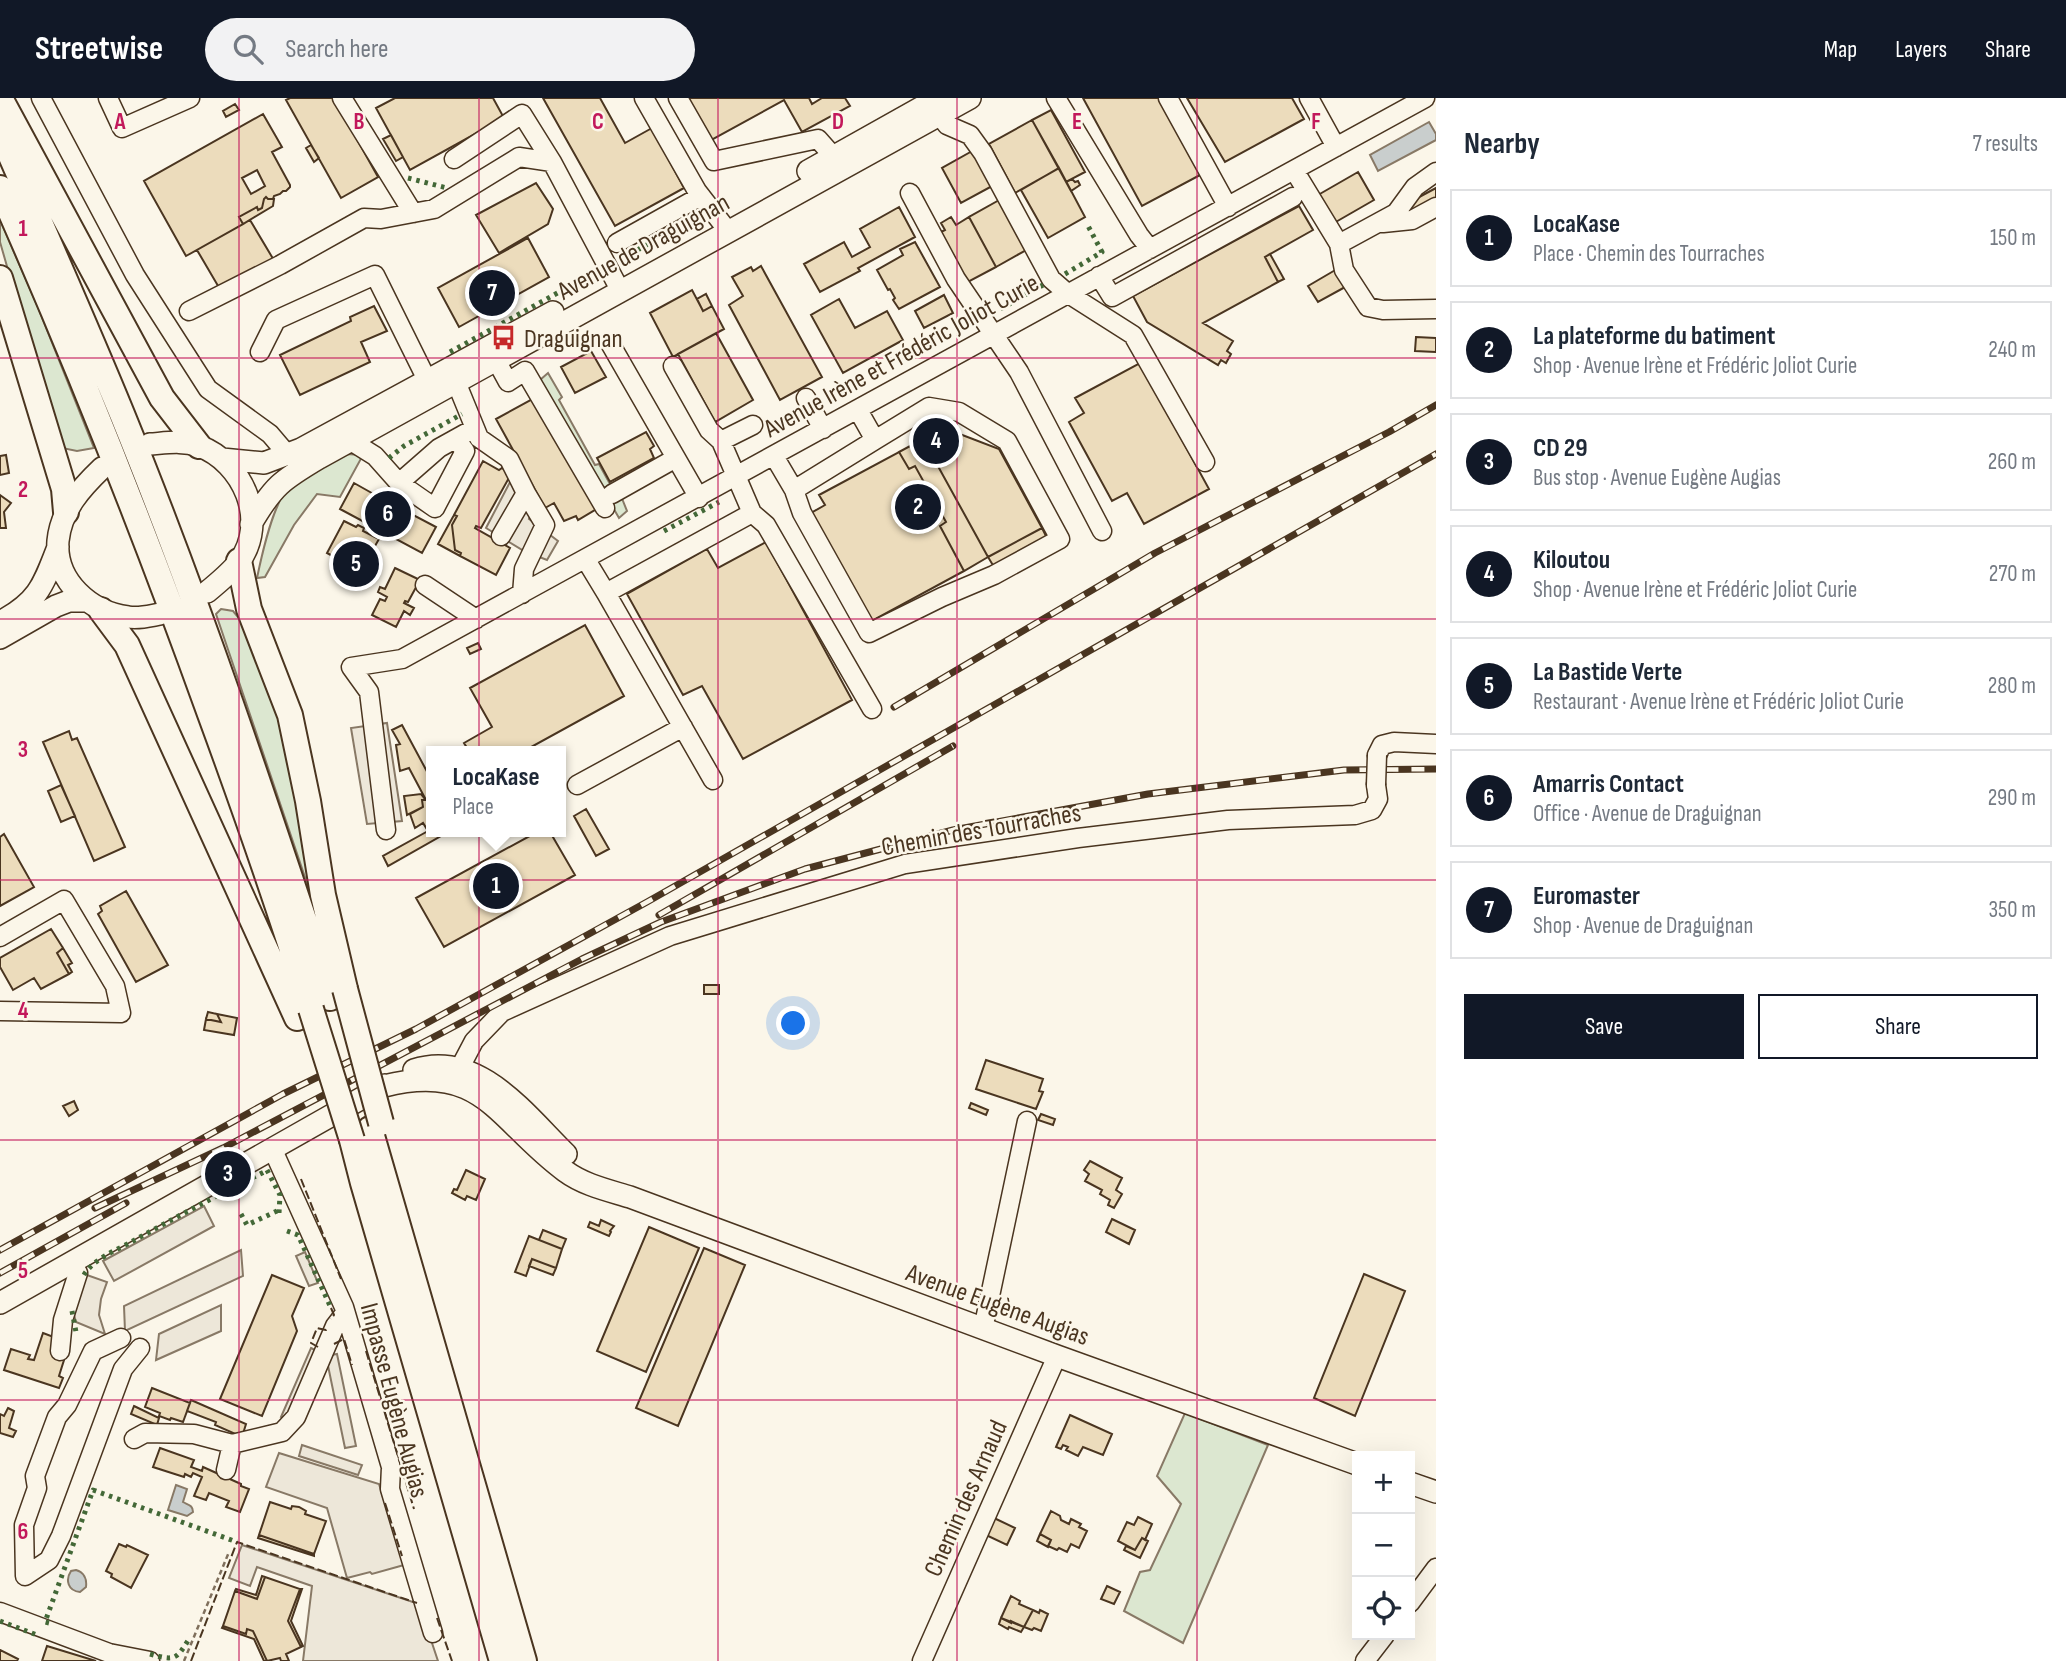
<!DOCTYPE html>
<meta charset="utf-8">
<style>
body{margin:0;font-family:"Sofia Sans Condensed",sans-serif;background:#f2f2f3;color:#1f2937}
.controls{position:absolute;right:21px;bottom:21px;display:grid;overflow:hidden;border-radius:0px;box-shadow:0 7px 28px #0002}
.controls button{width:63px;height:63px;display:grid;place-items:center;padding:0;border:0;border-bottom:2px solid #e0e1e3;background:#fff;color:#1f2937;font:35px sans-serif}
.you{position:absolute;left:794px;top:926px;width:24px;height:24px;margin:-18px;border:5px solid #fff;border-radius:50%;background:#1a73e8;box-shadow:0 0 0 10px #1a73e833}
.badge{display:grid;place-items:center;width:46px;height:46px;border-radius:50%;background:#111827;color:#fff;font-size:23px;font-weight:700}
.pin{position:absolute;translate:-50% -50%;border:4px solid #fff;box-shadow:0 2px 7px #0006}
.popup{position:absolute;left:426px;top:648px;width:140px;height:91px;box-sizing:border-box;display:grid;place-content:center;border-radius:0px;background:#fff;filter:drop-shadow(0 2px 5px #0005);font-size:23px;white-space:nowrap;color:#747a83}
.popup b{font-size:26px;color:#1f2937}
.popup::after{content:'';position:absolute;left:50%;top:100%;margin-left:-14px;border:14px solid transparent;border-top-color:#fff}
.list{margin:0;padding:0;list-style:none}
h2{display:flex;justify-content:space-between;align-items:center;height:91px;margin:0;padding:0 28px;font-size:30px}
h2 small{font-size:23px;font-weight:400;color:#747a83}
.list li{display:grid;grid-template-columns:46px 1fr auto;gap:21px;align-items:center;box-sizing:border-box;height:98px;margin:0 14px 14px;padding:0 14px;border:2px solid #e0e1e3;border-radius:0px}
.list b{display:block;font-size:26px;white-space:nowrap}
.list p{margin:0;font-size:23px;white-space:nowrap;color:#747a83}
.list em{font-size:23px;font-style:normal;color:#747a83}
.actions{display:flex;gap:14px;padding:21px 28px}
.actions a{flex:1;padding:16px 0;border:2px solid #111827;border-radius:0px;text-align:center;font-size:24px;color:#111827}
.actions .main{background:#111827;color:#fff}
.icon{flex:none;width:38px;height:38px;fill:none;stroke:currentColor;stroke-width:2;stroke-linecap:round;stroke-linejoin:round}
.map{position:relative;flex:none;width:1436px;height:1563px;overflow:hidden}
header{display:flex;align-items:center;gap:42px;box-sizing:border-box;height:98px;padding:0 35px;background:#111827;color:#fff}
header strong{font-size:33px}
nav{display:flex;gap:38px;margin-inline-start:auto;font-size:24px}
.search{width:490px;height:63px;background:#f2f2f3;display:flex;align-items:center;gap:18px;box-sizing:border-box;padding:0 24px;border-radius:38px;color:#747a83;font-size:26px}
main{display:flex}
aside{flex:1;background:#fff}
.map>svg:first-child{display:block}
</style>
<header>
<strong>Streetwise</strong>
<div class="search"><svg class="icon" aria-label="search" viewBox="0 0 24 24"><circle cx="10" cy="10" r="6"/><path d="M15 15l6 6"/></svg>Search here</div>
<nav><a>Map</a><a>Layers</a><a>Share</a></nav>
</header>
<main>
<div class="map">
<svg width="1436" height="1563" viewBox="0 0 1436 1563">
<rect width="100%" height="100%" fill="#fbf6e9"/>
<!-- green -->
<path fill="#dce7d0" stroke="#887966" stroke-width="2" d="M0 122 37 207 94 350 77 353 62 350 27 238 0 144Z
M548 275 562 299 559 302 595 367 599 366 610 386 605 390 613 404 621 398 627 413 619 420 540 282Z
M346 356 363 357 340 399 317 396 294 427 265 479 257 480C262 456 274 399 293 384 308 373 329 365 346 356Z
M221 511 233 513 243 525 276 604 293 672 311 797 216 516Z
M1185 1315 1268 1347 1183 1545 1124 1513 1140 1474 1150 1472 1181 1406 1157 1378Z"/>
<!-- parking -->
<path fill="#ede7d9" stroke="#887966" stroke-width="2" d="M510 384 525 392 531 416 529 421 558 443 547 462 524 453 486 430Z
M387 625 402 723 367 726 351 630Z
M204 1108 214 1128 114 1183 103 1163Z
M241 1152 243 1178 125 1233 124 1208Z
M305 1154 318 1185 309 1188 296 1158Z
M84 1176 107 1184 101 1201 99 1217 105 1236 76 1224 74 1217Z
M221 1207V1233L156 1262 159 1236Z
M311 1250 319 1254 289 1322 281 1319Z
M337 1256 356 1348 345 1350 326 1258Z
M302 1347 362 1367 358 1377 299 1358Z
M279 1355 379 1386 404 1467 372 1476 370 1474 347 1480 327 1410 266 1389Z
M242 1447 419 1506 438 1563H303L312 1488 257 1469 250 1488 229 1480Z"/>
<!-- water -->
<path fill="#c9cecd" stroke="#887966" stroke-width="2" d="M1429 24 1436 36V42L1378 73 1370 57Z
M176 1387 187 1391 183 1404C188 1407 193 1407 193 1414L187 1418 168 1412Z
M76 1472C84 1474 87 1481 86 1489L80 1494C68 1493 65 1482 71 1473Z"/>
<!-- building -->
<path fill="#ecdcbc" stroke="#4a3520" stroke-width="2" fill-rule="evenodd" d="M290 0H334L378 79 341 100 286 2Z
M395 0H493L504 20 410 72 376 10Z
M543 0H600L625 45 652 30 684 90 615 128Z
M681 0H809L812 6 822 0H845L850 8 802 34 784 2 706 45Z
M1083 0H1160L1202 76 1142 108Z
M1187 0H1292L1304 21 1225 64Z
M235 6 239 12 226 19 223 13Z
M1051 12 1085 74 1066 84 1032 22Z
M263 16 282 49 272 54 290 87V89L286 93H283L280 96 274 98 273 101H268L266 99 264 101 262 110 258 112 257 109 239 119 243 126 186 158 144 83ZM257 72 265 88 251 96 242 80Z
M1032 22 1059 70 1015 95 989 46Z
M391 37 403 59 396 63 383 41Z
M311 47 319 60 314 64 306 50Z
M974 52 994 87 961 105 942 70Z
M1059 70 1085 119 1048 140 1021 92Z
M1358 74 1374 102 1334 125 1318 97Z
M1072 81 1075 84 1078 83 1080 87 1071 93 1066 84Z
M536 85 553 111 548 126 499 155 476 117Z
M1436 90V115L1419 124 1408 105Z
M266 99 268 101H274L273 108 243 126 239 119 257 109 258 112 262 110 264 101Z
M1001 101 1028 151 996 169 969 119Z
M1299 108 1313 132 1265 159 1278 184 1203 225 1233 243 1227 253 1231 256 1226 265 1221 262 1218 267 1147 224 1133 198Z
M899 109 915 139 858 170 860 173 820 194 804 166 844 144 852 159 870 149 860 131Z
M951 119 956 127 969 119 996 169 966 185 939 135 945 132 941 125Z
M250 122 275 164 221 193 197 152Z
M528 140 549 179 459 229 438 190Z
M915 144 940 189 899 211 893 202 895 200 890 191 888 192 877 172 903 157 900 151Z
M1270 156 1284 181 1278 184 1265 159Z
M761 168 822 279 780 302 729 207 743 198 732 179 751 169 753 173Z
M1337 171 1347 188 1318 204 1308 188Z
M692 192 703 213 712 208 724 231 673 259 650 215Z
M706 196 712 208 703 213 697 201Z
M944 197 953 215 924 230 915 213Z
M839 201 855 230 887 213 903 242 843 275 811 217Z
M374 208 387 233 361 244 370 264 300 297 280 257 351 223 350 219Z
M716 235 753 302 715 324 678 256Z
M1416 239 1436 240V254L1415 253Z
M591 253 606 279 575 295 561 269Z
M1140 265 1209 391 1144 426 1127 395 1112 403 1069 324 1084 315 1075 300Z
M536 299 600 409 578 422 576 418 564 423 554 405 545 410 496 321Z
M944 330 999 351 1042 430 988 459 923 341Z
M646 334 654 348 650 351 654 360 610 384 597 360Z
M923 341 988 459 964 473 940 428 946 424 915 368 909 371 899 354Z
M899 354 909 371 915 368 946 424 940 428 964 473 870 524 811 415 825 407 819 397Z
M6 357 9 375 0 377V358Z
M483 363 499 372 502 370 506 372V376L510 378 481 430 476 428 475 430 510 450 496 477 460 458 461 455 455 452 452 427 457 418 454 417Z
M354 385 386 403 383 408 395 414 398 409 436 429 422 455 340 411Z
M0 397 11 405 4 414 6 430H0Z
M386 403 398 409 395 414 383 408Z
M454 417 457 418 452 427 455 452 461 455 460 458 438 446Z
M344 423 356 429 358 427 364 430 363 433 379 441 371 455 376 457 366 476 327 455Z
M1042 430 1047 440 994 469 988 459Z
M766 444 852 602 743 661 702 588 683 597 627 496 707 451 718 470Z
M395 470 420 482 408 504 405 503 404 505 414 510 410 517 404 513 396 529 372 517 380 501 385 503 387 499 378 494 380 489 385 491Z
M585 527 624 598 524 653H469L464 645 492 629 470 590Z
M478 545 481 551 470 556 467 550Z
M402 627 431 681V734H448L388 768 383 758 428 733 423 725 415 730 410 716 423 709 422 702H426L409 670 400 673 396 647 400 646 392 632Z
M69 633 72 642 77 640 125 749 94 763 43 644Z
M61 687 75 718 61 724 48 693Z
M421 696 426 702H422L423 709 407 717 404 698Z
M586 711 609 751 596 758 574 718Z
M537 734H550L575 777 444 849 416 800Z
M4 736 34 789 0 808V739Z
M126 793 168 867 136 884 98 816 102 813 100 808Z
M51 831 63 850 57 855 69 876 41 891 34 880 13 892 0 869V860Z
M63 850 72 865 68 867 72 874 69 876 57 855Z
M704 887H719V896H704Z
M208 914 217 916 221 924 206 921Z
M217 916 237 920 234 937 204 932 206 921 221 924Z
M986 962 1043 981 1039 993 1043 994 1036 1011 976 991Z
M74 1003 78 1012 69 1018 63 1008Z
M971 1005 988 1012 986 1017 969 1010Z
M1041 1016 1055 1021 1053 1027 1038 1022Z
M1090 1063 1122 1080 1116 1092 1122 1096 1114 1110 1108 1107 1110 1102 1100 1096 1102 1092 1085 1083 1089 1076 1084 1072Z
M466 1072 485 1081 476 1102 467 1098 465 1102 452 1095 454 1091 457 1092Z
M1112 1121 1135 1132 1129 1146 1106 1134Z
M601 1122 614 1128 610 1133 611 1134 609 1138 588 1129 590 1124 599 1128Z
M649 1129 699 1150 646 1274 597 1253Z
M543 1132 566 1141 562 1151 539 1142Z
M529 1138 562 1151 556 1170 532 1161 526 1178 515 1174Z
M704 1150 745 1167 678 1328 636 1310Z
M532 1161 556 1170 553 1177 529 1168Z
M1364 1176 1405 1193 1355 1318 1314 1300Z
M272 1177 304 1190 292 1218 297 1233 262 1318 220 1301Z
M43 1235 59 1241 53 1258 64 1262 59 1278 63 1280 59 1290 4 1272 11 1251 30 1257 28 1261 34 1262Z
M152 1290 190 1305 183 1324 171 1320 170 1322 159 1318 160 1315 145 1309Z
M191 1302 246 1326 242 1339 215 1327 216 1324 187 1313Z
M134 1308 159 1320 157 1327 131 1316Z
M8 1310 14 1313 9 1330 16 1333 13 1339 0 1335V1316L4 1318Z
M1070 1317 1112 1336 1103 1357 1083 1349 1078 1358 1066 1352 1068 1349 1063 1347 1061 1351 1056 1349Z
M160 1350 194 1362 191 1369 202 1373 203 1369 241 1386V1388L249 1391 240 1414 226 1409 229 1403 209 1395 206 1402 194 1398 202 1379 193 1375 191 1379 185 1376 184 1379 153 1369Z
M270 1404 291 1411 292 1408 299 1409 306 1413 305 1416 326 1423 314 1456 259 1437Z
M1051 1413 1060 1418 1061 1422 1069 1426 1071 1421 1081 1426 1079 1429 1087 1433 1079 1450 1071 1446 1067 1454 1059 1450 1057 1452 1048 1448 1051 1442 1040 1436Z
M1138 1419 1152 1426 1145 1442 1142 1440 1135 1452 1118 1443 1127 1424 1134 1427Z
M994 1420 1015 1430 1007 1447 986 1437Z
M1040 1436 1051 1442 1048 1449 1037 1443Z
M259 1437 314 1456V1458L258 1440Z
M1142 1440 1148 1443 1140 1460 1124 1452 1126 1448 1135 1452Z
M119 1446 126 1449 127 1447 148 1457 131 1490 111 1479 112 1476 106 1473Z
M262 1478 265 1479 257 1501 235 1493 236 1491 256 1497Z
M265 1479 300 1491 288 1523 301 1549 286 1556 289 1563H281L280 1560 267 1563 253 1533 247 1531 246 1536 223 1528 235 1493 257 1501Z
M1107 1488 1120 1494 1114 1506 1101 1501Z
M300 1491H302L291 1523 303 1548 301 1549 288 1523Z
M1011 1498 1020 1503 1019 1506 1033 1512 1024 1529 1001 1520Z
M1033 1512 1039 1515 1040 1512 1048 1516 1041 1533 1034 1530 1032 1532 1024 1529Z
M1001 1520 1011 1525V1523L1024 1529 1021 1534 1009 1529 1008 1531 999 1526Z
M223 1528 246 1536 247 1531 253 1533 267 1563H264L254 1541 222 1530Z
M47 1548 96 1563H42Z
M0 1552 18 1561 17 1563H0Z"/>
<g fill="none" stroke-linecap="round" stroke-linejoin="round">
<defs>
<path id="minor" d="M41 0 135 177 208 291 270 336 287 356
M108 0 122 30 190 0
M342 0 413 115
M644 0 697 93 728 133
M678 0 714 63 818 41 841 67
M1056 0 1139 137 1150 151
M1168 0 1228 109
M1309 0 1336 49
M932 7 947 27 970 37 983 55 1051 181 1067 195 1133 237 1205 364
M454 61 522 16 552 64
M1294 72 1339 146 1344 172 1368 209 1383 212 1436 211
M910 95 956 181 1019 274 1102 433
M1383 125 1412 122 1436 109
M617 145 701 98
M1339 146 1396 115 1415 89 1436 74
M1099 178 1112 199 1293 99
M189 213 280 167 364 120 381 121 434 111 519 59 552 64 620 192
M611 247 699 400
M490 251 508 284 525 273 605 410
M260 254 276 222 375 177 432 292
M673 268 709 332 721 343
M452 274 479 340 509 361 526 395 501 438
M806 300 823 331
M351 343 375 358 399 385 439 350 475 330
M774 358 794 392 875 342 858 312
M399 385 435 410 465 353 456 341
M794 392 802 415 869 535 942 499 994 477 1060 441 1007 343 959 314 929 309 875 342
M612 396 676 360
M752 415 766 427 872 611
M586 462 606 495 752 415 721 343 753 327
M425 487 476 521
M606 495 713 682
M522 496 524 471 545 427 526 395
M1377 657 1382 647 1394 644 1436 646
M577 687 683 629
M386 732 369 594 351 569 402 561 1425 0
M0 839 64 802 115 888 121 915 0 913
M454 981 474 943 502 914 670 838 905 766 1078 740 1228 722 1355 717 1372 712 1378 701 1376 687
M272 1050 344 1209 391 1369 390 1391 433 1535
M983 1231 1027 1023
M121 1240 93 1253 67 1307 57 1319 35 1378 37 1390 24 1427 25 1478 49 1462 61 1438 123 1271 140 1250
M60 1253 63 1222 78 1175 72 1164
M134 1341 145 1335 194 1336 232 1346 282 1334 296 1319 335 1228 345 1215
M226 1372 232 1346
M1410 1505 1436 1470
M0 1514 109 1555 150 1563
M922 1563 1057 1258
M1365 1563 1385 1537"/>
<path id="major" d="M808 73 938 0
M150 346C166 345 183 342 199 348 243 364 269 423 239 464 230 475 218 485 207 494
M222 361 264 365 301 351 553 214
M102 370C81 390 61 412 58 443 55 483 90 514 128 519 139 521 149 518 160 516
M251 426C273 388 282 382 319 360L970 0
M0 524C38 504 43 488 58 449
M0 540 56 508 69 503H87
M414 972C478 951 526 1017 566 1056
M384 988C484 963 497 1023 565 1073 584 1087 607 1092 630 1099L1057 1258 1357 1366
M0 1205 385 987
M1410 1385 1436 1394"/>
<path id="highway" d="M0 0 162 300 199 348
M0 33C41 127 83 221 122 316 200 507 265 703 330 900
M0 90C77 263 146 438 210 616 246 714 280 812 311 911
M0 180 64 391 66 414
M239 463 249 511 290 617 308 703 323 797 345 891
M101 512 127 547 297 920
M370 1031 524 1563
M352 1042 363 1085 502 1563"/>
</defs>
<!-- minor casing -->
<use href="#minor" stroke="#4a3520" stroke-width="21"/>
<!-- major casing -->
<use href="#major" stroke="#4a3520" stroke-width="24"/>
<!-- highway casing -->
<use href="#highway" stroke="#4a3520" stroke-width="28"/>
<!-- path -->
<path stroke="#7f6f5c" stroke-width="2.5" stroke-dasharray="5 3.5" stroke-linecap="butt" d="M184 1563 229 1454"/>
<!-- minor -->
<use href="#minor" stroke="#fbf6e9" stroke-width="18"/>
<!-- major -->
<use href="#major" stroke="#fbf6e9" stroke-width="21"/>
<!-- highway -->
<use href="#highway" stroke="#fbf6e9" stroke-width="24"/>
<defs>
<path id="rail" d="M894 609 1155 455 1389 334 1436 307
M659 817 953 648
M95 1110 223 1050 582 861 661 824 805 771 953 732 1148 696 1344 672 1436 671
M0 1152 283 996 416 931 647 804 1436 356
M0 1175 126 1105"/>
</defs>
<!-- rail casing -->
<use href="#rail" stroke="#4a3520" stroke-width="7"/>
<!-- rail -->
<use href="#rail" stroke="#fbf6e9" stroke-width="4.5" stroke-dasharray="13" stroke-linecap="butt"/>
<defs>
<path id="minor-bridge" d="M1376 687 1377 657"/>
<path id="highway-bridge" d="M345 891 381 1025
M311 911 352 1042"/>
</defs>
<!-- minor-bridge casing -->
<use href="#minor-bridge" stroke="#4a3520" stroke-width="21" stroke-linecap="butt"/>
<!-- highway-bridge casing -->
<use href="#highway-bridge" stroke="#4a3520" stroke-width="28" stroke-linecap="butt"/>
<!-- minor-bridge -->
<use href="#minor-bridge" stroke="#fbf6e9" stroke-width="18"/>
<!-- highway-bridge -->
<use href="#highway-bridge" stroke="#fbf6e9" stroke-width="24"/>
<!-- hedge -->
<path stroke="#436837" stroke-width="5" stroke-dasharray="3.5 5" stroke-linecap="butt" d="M408 80 447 90
M630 156 698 119
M1065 176 1102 154 1087 126
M1018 201 1043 187
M993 215 1013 204
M450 254 583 181
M389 360 404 348 462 316
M664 433 719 404
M267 1072 280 1097 279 1115
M241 1116 247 1127 277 1113
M287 1133 298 1137 331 1210
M84 1177C93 1161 117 1152 133 1143 176 1119 220 1096 264 1074
M72 1213 76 1234
M0 1523 37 1537
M49 1525 45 1524 93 1392 237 1444
M150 1556C175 1563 176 1562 189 1541"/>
<!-- fence -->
<path stroke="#4a3520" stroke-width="2" stroke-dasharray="9 3.5" stroke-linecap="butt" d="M301 1081 341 1181
M331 1210 334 1217 331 1221
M334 1246 344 1241 352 1267
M318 1249 311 1245 317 1230 326 1232 327 1231
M366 1253 414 1411
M385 1405 402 1458
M437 1520 452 1563
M191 1563 237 1444 417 1505"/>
</g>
<!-- grid -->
<path fill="none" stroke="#c2185b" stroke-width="2" stroke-opacity="0.55" d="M239 0V1563M479 0V1563M718 0V1563M957 0V1563M1197 0V1563M0 260H1436M0 521H1436M0 782H1436M0 1042H1436M0 1302H1436"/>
<!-- icons -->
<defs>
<symbol id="bus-bare" viewBox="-9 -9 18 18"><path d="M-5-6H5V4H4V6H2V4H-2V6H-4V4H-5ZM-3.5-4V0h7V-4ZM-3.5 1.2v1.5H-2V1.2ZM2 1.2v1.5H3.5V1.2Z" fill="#c62828" stroke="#fbf6e9" stroke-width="2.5" paint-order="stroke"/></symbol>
</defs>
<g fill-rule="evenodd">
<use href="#bus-bare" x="486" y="222" width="35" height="35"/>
</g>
<g text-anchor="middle" stroke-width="5" stroke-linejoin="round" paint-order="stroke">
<!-- street labels -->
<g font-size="26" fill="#4a3520" stroke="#fbf6e9">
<text transform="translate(643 148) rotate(-29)" y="9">Avenue de Draguignan</text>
<text transform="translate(901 257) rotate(-29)" y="9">Avenue Irène et Frédéric Joliot Curie</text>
<text transform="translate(981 731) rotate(-10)" y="9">Chemin des Tourraches</text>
<text transform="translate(998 1206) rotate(20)" y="9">Avenue Eugène Augias</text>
<text transform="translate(395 1302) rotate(75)" y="9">Impasse Eugène Augias</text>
<text transform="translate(965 1400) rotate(-66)" y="9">Chemin des Arnaud</text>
</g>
<!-- poi labels -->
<g font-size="26" fill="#4a3520" stroke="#fbf6e9" text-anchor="start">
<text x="524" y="249">Draguignan</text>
</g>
</g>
<g font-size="23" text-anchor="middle" font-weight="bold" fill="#c2185b" stroke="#fbf6e9" stroke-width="5" stroke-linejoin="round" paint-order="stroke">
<text x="120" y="31">A</text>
<text x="359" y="31">B</text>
<text x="598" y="31">C</text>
<text x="838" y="31">D</text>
<text x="1077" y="31">E</text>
<text x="1316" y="31">F</text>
<text x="23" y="138">1</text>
<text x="23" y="399">2</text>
<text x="23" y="659">3</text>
<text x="23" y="920">4</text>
<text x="23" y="1180">5</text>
<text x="23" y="1441">6</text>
</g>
</svg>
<div class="controls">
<button>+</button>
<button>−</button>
<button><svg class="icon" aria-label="locate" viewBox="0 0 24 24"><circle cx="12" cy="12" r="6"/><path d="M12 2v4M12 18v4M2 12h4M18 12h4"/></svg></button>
</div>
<div class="you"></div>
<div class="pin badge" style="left:496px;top:788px">1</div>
<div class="popup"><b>LocaKase</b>Place</div>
<div class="pin badge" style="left:918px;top:409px">2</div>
<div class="pin badge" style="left:228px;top:1076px">3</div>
<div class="pin badge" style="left:936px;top:343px">4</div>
<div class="pin badge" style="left:356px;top:466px">5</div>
<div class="pin badge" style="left:388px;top:416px">6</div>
<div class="pin badge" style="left:492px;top:195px">7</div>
</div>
<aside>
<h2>Nearby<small>7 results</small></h2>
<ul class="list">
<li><span class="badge">1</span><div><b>LocaKase</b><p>Place · Chemin des Tourraches</p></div><em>150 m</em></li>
<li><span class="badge">2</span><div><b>La plateforme du batiment</b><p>Shop · Avenue Irène et Frédéric Joliot Curie</p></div><em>240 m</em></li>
<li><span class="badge">3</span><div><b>CD 29</b><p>Bus stop · Avenue Eugène Augias</p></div><em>260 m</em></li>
<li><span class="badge">4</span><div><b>Kiloutou</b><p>Shop · Avenue Irène et Frédéric Joliot Curie</p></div><em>270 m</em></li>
<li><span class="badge">5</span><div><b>La Bastide Verte</b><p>Restaurant · Avenue Irène et Frédéric Joliot Curie</p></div><em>280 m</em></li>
<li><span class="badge">6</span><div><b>Amarris Contact</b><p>Office · Avenue de Draguignan</p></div><em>290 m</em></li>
<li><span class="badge">7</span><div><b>Euromaster</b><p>Shop · Avenue de Draguignan</p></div><em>350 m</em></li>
</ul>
<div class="actions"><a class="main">Save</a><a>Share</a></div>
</aside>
</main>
